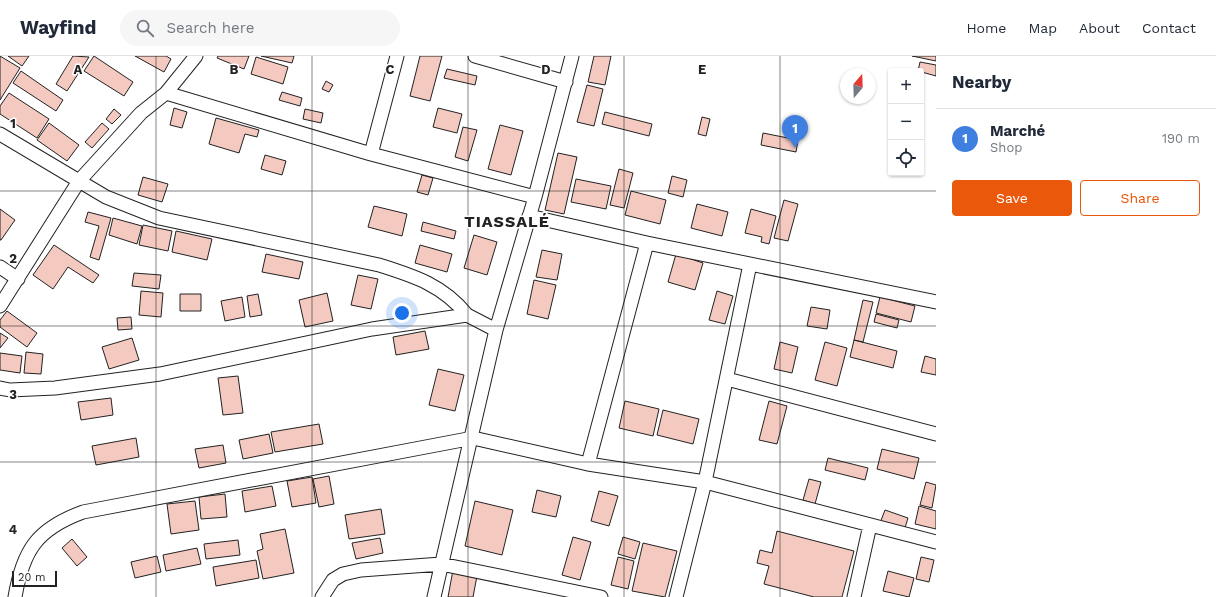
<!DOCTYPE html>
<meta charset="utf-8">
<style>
body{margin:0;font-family:"Work Sans",sans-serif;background:#f6f6f7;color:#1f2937}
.controls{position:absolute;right:12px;top:12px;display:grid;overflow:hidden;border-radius:4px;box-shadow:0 1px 3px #0004}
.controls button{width:36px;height:36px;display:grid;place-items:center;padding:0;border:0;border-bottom:1px solid #e0e1e3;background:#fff;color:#1f2937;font:20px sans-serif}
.compass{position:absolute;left:840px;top:12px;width:36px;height:36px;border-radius:50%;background:#fff;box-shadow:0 1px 3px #0004;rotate:19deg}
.scale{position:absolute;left:12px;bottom:10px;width:45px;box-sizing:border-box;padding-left:4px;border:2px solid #222;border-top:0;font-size:11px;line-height:14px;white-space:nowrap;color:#222;-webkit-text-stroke:3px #fff;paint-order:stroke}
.you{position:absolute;left:402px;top:257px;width:14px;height:14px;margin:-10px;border:3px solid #fff;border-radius:50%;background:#1a73e8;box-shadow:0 0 0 6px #1a73e833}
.badge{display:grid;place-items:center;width:26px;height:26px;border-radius:50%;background:#ea580c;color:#fff;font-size:13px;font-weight:700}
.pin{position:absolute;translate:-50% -33px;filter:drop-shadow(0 1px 2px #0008)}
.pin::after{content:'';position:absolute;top:21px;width:14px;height:12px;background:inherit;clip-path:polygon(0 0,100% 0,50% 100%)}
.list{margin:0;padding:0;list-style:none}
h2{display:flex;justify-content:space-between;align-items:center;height:52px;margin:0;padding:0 16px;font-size:17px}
h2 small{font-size:13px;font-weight:400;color:#747a83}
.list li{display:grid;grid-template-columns:26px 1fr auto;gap:12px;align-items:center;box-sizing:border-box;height:60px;padding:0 16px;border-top:1px solid #e0e1e3}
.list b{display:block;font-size:15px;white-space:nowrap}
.list p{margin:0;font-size:13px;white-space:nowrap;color:#747a83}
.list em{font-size:13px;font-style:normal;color:#747a83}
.actions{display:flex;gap:8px;padding:12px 16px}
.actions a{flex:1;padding:9px 0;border:1px solid #ea580c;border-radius:4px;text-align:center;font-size:14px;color:#ea580c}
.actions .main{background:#ea580c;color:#fff}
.icon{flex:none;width:22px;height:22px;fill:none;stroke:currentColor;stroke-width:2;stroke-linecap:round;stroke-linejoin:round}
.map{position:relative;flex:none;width:936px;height:541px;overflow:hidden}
header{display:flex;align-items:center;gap:24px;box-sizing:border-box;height:56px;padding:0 20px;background:#fff;border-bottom:1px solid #e0e1e3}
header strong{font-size:19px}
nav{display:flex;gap:22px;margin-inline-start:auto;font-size:14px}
.search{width:280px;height:36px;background:#f6f6f7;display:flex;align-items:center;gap:10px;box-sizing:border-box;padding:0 14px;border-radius:22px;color:#747a83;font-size:15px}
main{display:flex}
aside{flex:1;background:#fff}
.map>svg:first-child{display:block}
</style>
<header>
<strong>Wayfind</strong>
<div class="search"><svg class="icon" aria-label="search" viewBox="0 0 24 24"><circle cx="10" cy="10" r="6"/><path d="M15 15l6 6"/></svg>Search here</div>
<nav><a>Home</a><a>Map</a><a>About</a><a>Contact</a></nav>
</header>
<main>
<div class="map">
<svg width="936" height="541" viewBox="0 0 936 541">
<rect width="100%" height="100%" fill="#fff"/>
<!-- building -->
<path fill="#f3c9c0" stroke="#222" d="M0 0 20 12 0 44Z
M8 0H29L22 10Z
M73 0 89 1 67 35 56 28Z
M94 0 133 26 124 40 84 15Z
M135 0H166L171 3 164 16Z
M218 0H249L244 13 217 2Z
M261 0H294L292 7Z
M420 0H442L430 45 410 40Z
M594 0H611L605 29 588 26Z
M912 0H936V5Z
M256 1 288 11 283 28 251 18Z
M920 6 936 9V20L918 15Z
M447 13 477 20 475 29 444 22Z
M21 15 63 44 56 55 13 27Z
M326 25 333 29 329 36 322 33Z
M587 29 603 33 594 70 577 66Z
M282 36 302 42 300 50 279 44Z
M9 37 49 63 37 82 0 58V50Z
M174 52 187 56 182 72 170 69Z
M438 52 462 58 457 77 433 71Z
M114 53 121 59 112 68 106 63Z
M305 53 323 57 321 67 303 63Z
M605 56 652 68 649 80 602 68Z
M702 61 710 63 706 80 698 78Z
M216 62 259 74 257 81 245 78 239 97 209 88Z
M49 67 79 89 67 105 37 84Z
M102 67 109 73 92 92 85 86Z
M500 69 523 75 511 119 488 113Z
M463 71 477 74 468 105 455 101Z
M763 77 798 84 796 96 761 89Z
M558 97 577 101 564 158 545 154Z
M265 99 286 105 282 119 261 113Z
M619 113 633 117 624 152 610 149Z
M422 119 433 122 428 139 417 136Z
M672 120 687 124 683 141 668 137Z
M143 121 168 128 162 146 138 139Z
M576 123 611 130 606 153 571 146Z
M631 135 666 144 660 168 625 159Z
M784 144 798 148 788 185 774 182Z
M697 148 728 156 722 180 691 172Z
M374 150 407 158 402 180 368 171Z
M0 153 15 164 1 184H0Z
M751 153 776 160 769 188 761 186 762 181 745 177Z
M88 156 111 162 99 204 90 201 99 170 85 166Z
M113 162 142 170 137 188 109 179Z
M423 166 456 175 454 183 421 175Z
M143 169 172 175 168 195 139 189Z
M176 175 212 183 207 204 172 196Z
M474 179 497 186 487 219 464 212Z
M54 189 99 219 93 227 68 211 53 233 33 219Z
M420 189 452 198 447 216 415 207Z
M542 194 562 198 557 224 536 221Z
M266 198 303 206 299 223 262 216Z
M676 198 703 207 695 234 668 226Z
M134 217 161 219 159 233 132 230Z
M358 219 378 223 371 253 351 249Z
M534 224 556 229 548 263 527 258Z
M141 235 163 237 161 261 139 259Z
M717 235 733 240 725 268 709 264Z
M327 237 333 265 305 271 299 244Z
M180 238H201V255H180Z
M258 238 262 259 250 261 247 240Z
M242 241 245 261 225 265 221 245Z
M880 241 915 250 911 266 876 257Z
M863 244 873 246 863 286 854 284Z
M811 251 830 254 827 273 807 270Z
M7 255 37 277 27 291 0 271V264Z
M876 258 899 264 897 272 874 266Z
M131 261 132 273 118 274 117 262Z
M425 275 429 293 396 299 393 281Z
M0 277 8 282 0 292Z
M132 282 139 304 109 313 102 291Z
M854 284 897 295 893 312 850 301Z
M780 286 798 291 792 317 774 313Z
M825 286 847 292 837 330 815 324Z
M26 296 43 298 41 318 24 317Z
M0 297 22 300 20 317 0 314Z
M925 300 936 303V319L921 316Z
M438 313 464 319 455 355 429 349Z
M238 320 243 357 223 359 218 322Z
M111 342 113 359 81 364 78 346Z
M625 345 659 353 653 380 619 372Z
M769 345 787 350 777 388 759 384Z
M663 354 699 363 693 388 657 379Z
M319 368 323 388 275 396 271 376Z
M269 378 273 397 243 403 239 384Z
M136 382 139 401 96 409 92 390Z
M223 389 226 407 199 412 195 393Z
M882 393 919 402 914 423 877 413Z
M828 402 868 412 865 424 825 414Z
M329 420 334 448 319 451 313 423Z
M312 421 316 447 292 451 287 425Z
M809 423 821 426 815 448 803 444Z
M926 426 936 429 932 452 920 449Z
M272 430 276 450 245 456 242 435Z
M537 434 561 440 556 461 532 456Z
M599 435 618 440 609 470 591 465Z
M225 438 227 461 201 463 199 441Z
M195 445 199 474 171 478 167 448Z
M475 445 513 454 502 499 465 490Z
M919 450 936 455V473L915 468Z
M381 453 385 478 349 483 345 459Z
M885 454 908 462 904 475 880 467Z
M285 473 294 517 263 523 257 495 263 493 260 478Z
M777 475 854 495 842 541H814L764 528 769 510 757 507 760 494 772 497Z
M573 481 591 486 580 524 562 519Z
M623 481 640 486 635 503 618 498Z
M380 482 383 497 356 503 352 487Z
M72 483 87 501 77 510 62 492Z
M238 484 240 499 206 503 204 488Z
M643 487 677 495 665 541 632 535Z
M197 492 201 508 166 515 163 499Z
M157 500 161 516 135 522 131 506Z
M618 501 634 505 628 533 611 529Z
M921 501 934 504 929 526 916 523Z
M256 504 259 522 216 530 213 511Z
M453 514 477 520 473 541H448Z
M888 515 914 522 909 541 883 535Z"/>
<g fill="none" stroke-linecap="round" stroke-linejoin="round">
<defs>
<path id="minor" d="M475 0 566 26
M166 37 371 98 535 141
M0 78 106 141 159 162 379 209C414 220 443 229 467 259
M371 98 397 0
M529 160 647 187 936 246
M0 211 18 223
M0 250 79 125 141 57 166 37 196 0
M727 323 936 378
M0 332 10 334 55 332 160 318 372 273 467 259 496 274
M588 408 647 187
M15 541C23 494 37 473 83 456L473 382 588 408 705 426 936 486
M322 541 333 524 343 518 361 514 441 508 601 541
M434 541 496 274 535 141 572 0
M676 541 705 426 750 208
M854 541 870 469"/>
</defs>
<!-- minor casing -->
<use href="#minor" stroke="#222" stroke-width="15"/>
<!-- minor -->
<use href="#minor" stroke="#fff" stroke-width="13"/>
</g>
<!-- grid -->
<path fill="none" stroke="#222" stroke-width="1" stroke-opacity="0.55" d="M156 0V541M312 0V541M468 0V541M624 0V541M780 0V541M0 135H936M0 270H936M0 406H936"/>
<g text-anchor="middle" stroke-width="3" stroke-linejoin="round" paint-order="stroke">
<!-- district labels -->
<g font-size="16" font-weight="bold" letter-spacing="1" fill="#222" stroke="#fff">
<text x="507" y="171">TIASSALÉ</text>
</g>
</g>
<g font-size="13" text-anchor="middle" font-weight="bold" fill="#222" stroke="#fff" stroke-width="3" stroke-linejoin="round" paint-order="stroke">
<text x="78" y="18">A</text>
<text x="234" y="18">B</text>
<text x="390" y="18">C</text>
<text x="546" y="18">D</text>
<text x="702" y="18">E</text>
<text x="13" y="72">1</text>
<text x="13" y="207">2</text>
<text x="13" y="343">3</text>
<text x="13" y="478">4</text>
</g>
</svg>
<div class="controls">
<button>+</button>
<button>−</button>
<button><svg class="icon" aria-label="locate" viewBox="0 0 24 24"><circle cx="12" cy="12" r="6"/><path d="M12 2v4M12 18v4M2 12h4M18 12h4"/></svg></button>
</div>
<svg class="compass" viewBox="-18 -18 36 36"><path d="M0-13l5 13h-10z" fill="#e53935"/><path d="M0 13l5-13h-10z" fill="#747a83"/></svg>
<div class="scale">20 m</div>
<div class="you"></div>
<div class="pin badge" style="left:795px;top:92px;background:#3f7fe0">1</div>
</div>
<aside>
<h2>Nearby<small></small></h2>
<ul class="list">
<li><span class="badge" style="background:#3f7fe0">1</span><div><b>Marché</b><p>Shop</p></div><em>190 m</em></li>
</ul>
<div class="actions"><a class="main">Save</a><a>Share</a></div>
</aside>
</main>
